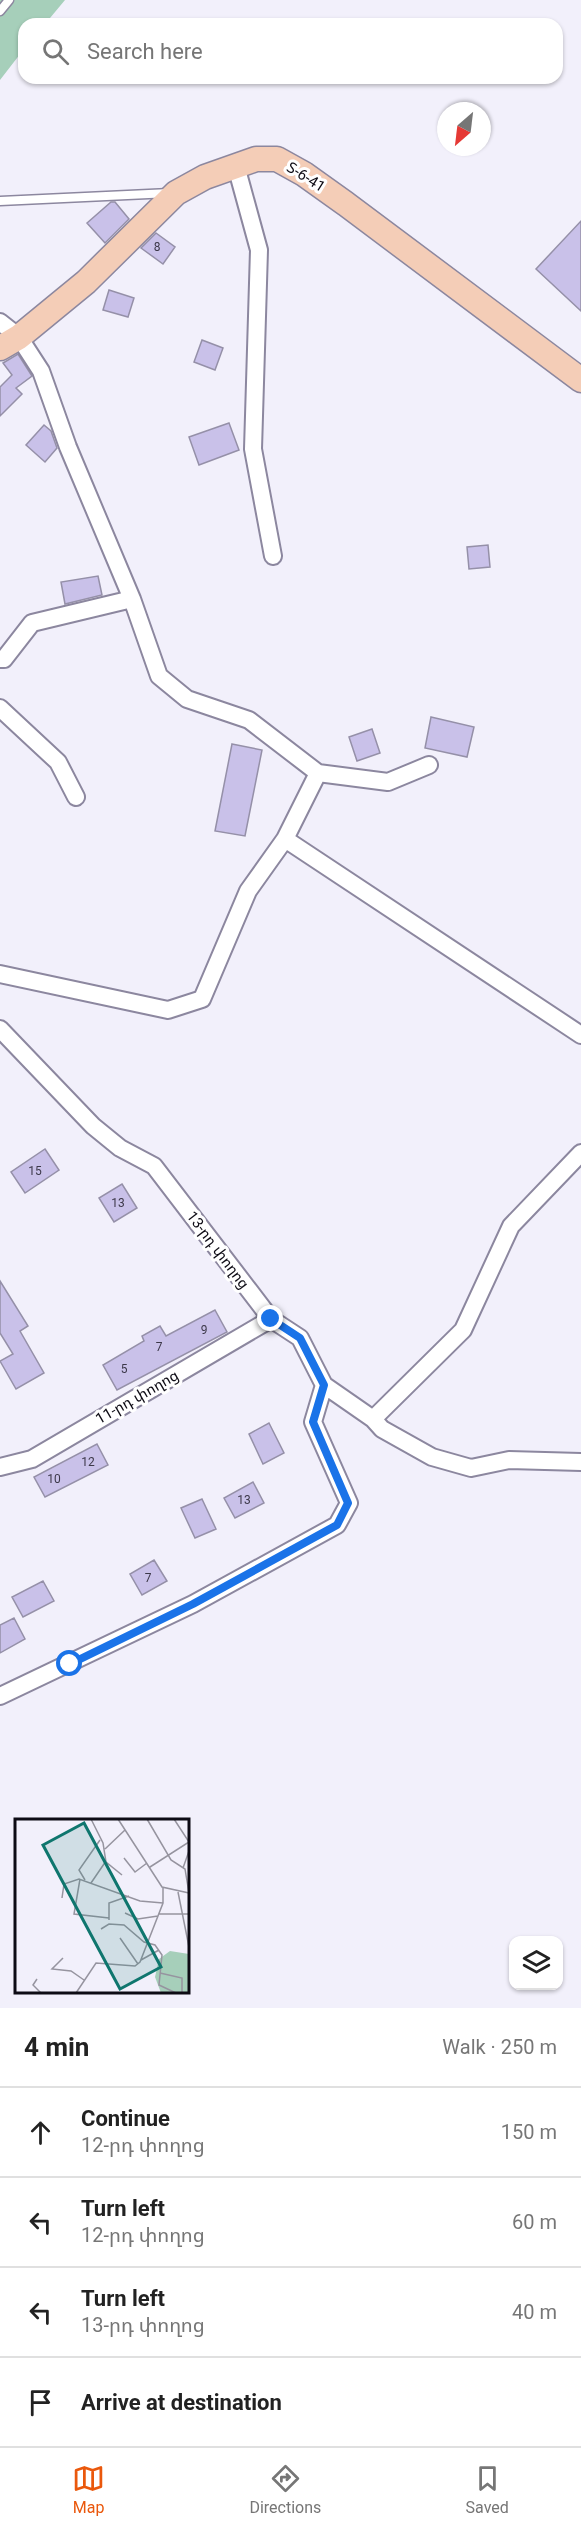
<!DOCTYPE html>
<meta charset="utf-8">
<style>
body{margin:0;font-family:Roboto,"Noto Sans Armenian",sans-serif;background:#f2f2f2;color:#222}
.controls{position:absolute;right:18px;bottom:18px;display:grid;overflow:hidden;border-radius:12px;box-shadow:0 2px 4px #0004}
.controls button{width:54px;height:54px;display:grid;place-items:center;padding:0;border:0;border-bottom:2px solid #e0e0e0;background:#fff;color:#222;font:30px sans-serif}
.compass{position:absolute;left:437px;top:102px;width:54px;height:54px;border-radius:50%;background:#fff;box-shadow:0 2px 4px #0004;rotate:208deg}
.stop{position:absolute;width:18px;height:18px;margin:-14px;border:4px solid #1a73e8;border-radius:50%;background:#fff}
.stop.end{background:#1a73e8;border-color:#fff;box-shadow:0 2px 6px #0008}
.list{margin:0;padding:0;list-style:none}
h2{display:flex;justify-content:space-between;align-items:center;height:78px;margin:0;padding:0 24px;font-size:26px}
h2 small{font-size:20px;font-weight:400;color:#767676}
.list li{display:grid;grid-template-columns:39px 1fr auto;gap:18px;align-items:center;box-sizing:border-box;height:90px;padding:0 24px;border-top:2px solid #e0e0e0}
.list b{display:block;font-size:22px;white-space:nowrap}
.list p{margin:0;font-size:20px;white-space:nowrap;color:#767676}
.list em{font-size:20px;font-style:normal;color:#767676}
.icon{flex:none;width:33px;height:33px;fill:none;stroke:currentColor;stroke-width:2;stroke-linecap:round;stroke-linejoin:round}
.map{position:relative;flex:none;width:581px;height:2008px;overflow:hidden}
.search{position:absolute;background:#fff;box-shadow:0 2px 4px #0004;left:18px;right:18px;top:18px;height:66px;display:flex;align-items:center;gap:15px;box-sizing:border-box;padding:0 21px;border-radius:18px;color:#767676;font-size:22px}
.sheet{height:438px;background:#fff}
nav{display:flex;justify-content:space-around;align-items:center;box-sizing:border-box;height:84px;border-top:2px solid #e0e0e0;background:#fff;font-size:16px;color:#767676}
nav a{display:grid;justify-items:center;gap:3px}
nav .on{color:#ea580c}
.map>svg:first-child{display:block}
</style>
<div class="map">
<svg width="581" height="2008" viewBox="0 0 581 2008">
<rect width="100%" height="100%" fill="#f2f0fb"/>
<!-- green -->
<path fill="#a6cfba" d="M0 0H65L45 24H24V49L0 80Z"/>
<!-- building -->
<path fill="#c9c1e9" stroke="#9590a8" stroke-width="1.5" d="M111 202H115L129 219 105 243 87 223Z
M581 221V311L536 269Z
M156 233 175 247 163 264 141 248Z
M109 290 134 298 128 317 103 310Z
M202 340 223 348 215 370 194 362Z
M18 354 32 376 16 388 22 394 0 416V387L12 375 3 363Z
M229 423 239 450 199 465 189 437Z
M44 425 51 431 57 448 45 462 26 445Z
M488 545 490 567 469 569 467 547Z
M98 576 102 595 65 604 61 582Z
M431 717 474 727 467 757 425 748Z
M372 729 380 753 357 761 349 737Z
M232 744 262 750 245 836 215 831Z
M45 1149 59 1170 25 1193 11 1172Z
M122 1184 137 1208 114 1222 99 1198Z
M0 1281 28 1326 20 1331 44 1373 16 1389 0 1361 13 1354 0 1333Z
M215 1310 227 1332 117 1390 103 1365 144 1341 142 1336 160 1326 166 1336Z
M269 1423 284 1453 263 1464 249 1434Z
M97 1444 108 1465 45 1497 34 1477Z
M253 1482 264 1503 235 1518 224 1498Z
M202 1499 216 1529 195 1538 181 1508Z
M154 1560 167 1581 142 1595 130 1574Z
M43 1581 54 1601 23 1617 12 1597Z
M14 1618 25 1639 0 1653V1625Z"/>
<g fill="none" stroke-linecap="round" stroke-linejoin="round">
<defs>
<path id="service" d="M0 11 9 0
M0 201 170 193"/>
<path id="minor" d="M236 166 259 250 253 449 273 556
M0 322 19 337 41 371 68 447 132 599 159 676 187 699 249 720 318 773 388 782 429 765
M0 659H4L32 623 132 599
M0 708 58 762 76 797
M285 839 581 1035
M0 974 168 1010 202 999 248 891 285 839 318 773
M0 1029 93 1126 120 1148 154 1166 271 1319 300 1338 324 1385 373 1419 382 1429 432 1457 471 1468 509 1460 581 1462
M373 1419 463 1330 511 1226 581 1153
M0 1467 32 1459 271 1319
M0 1696 193 1604 337 1525 349 1503 313 1422 324 1385"/>
<path id="secondary" d="M0 348 19 337 86 282 176 193 205 177 256 159H277L304 174 346 204 581 380"/>
</defs>
<!-- service casing -->
<use href="#service" stroke="#8c879f" stroke-width="11"/>
<!-- minor casing -->
<use href="#minor" stroke="#8c879f" stroke-width="20"/>
<!-- secondary casing -->
<use href="#secondary" stroke="#8c879f" stroke-width="27"/>
<!-- service -->
<use href="#service" stroke="#fff" stroke-width="8"/>
<!-- minor -->
<use href="#minor" stroke="#fff" stroke-width="16"/>
<!-- secondary -->
<use href="#secondary" stroke="#f4cdb7" stroke-width="24"/>
</g>
<g fill="none" stroke-linecap="round" stroke-linejoin="round">
<!-- route -->
<path stroke="#1a73e8" stroke-width="8" d="M70 1664 193 1604 337 1525 348 1503 313 1422 324 1385 300 1338 271 1319"/>
</g>
<g text-anchor="middle" stroke-width="6" stroke-linejoin="round" paint-order="stroke">
<!-- number labels -->
<g font-size="12" fill="#3c3849">
<text x="157" y="251">8</text>
<text x="35" y="1175">15</text>
<text x="118" y="1207">13</text>
<text x="204" y="1334">9</text>
<text x="159" y="1351">7</text>
<text x="124" y="1373">5</text>
<text x="88" y="1466">12</text>
<text x="54" y="1483">10</text>
<text x="244" y="1504">13</text>
<text x="148" y="1582">7</text>
</g>
<!-- street labels -->
<g font-size="15" fill="#0d0b14" stroke="#fff">
<text transform="translate(306 177) rotate(32)" y="5">Տ-6-41</text>
<text transform="translate(218 1250) rotate(53)" y="5">13-րդ փողոց</text>
<text transform="translate(137 1397) rotate(-30)" y="5">11-րդ փողոց</text>
</g>
</g>
<!-- overview -->
<g transform="translate(15 1819)">
<rect width="174" height="174" fill="#f2f0fb"/>
<path d="M155 132 174 135V174H146L140 158 144 140Z" fill="#a6cfba"/>
<path fill="none" stroke="#96949f" stroke-width="1.5" d="M76 0 88 24 91 43 107 56M103 0 147 68 174 74M132 0 156 41 170 50 174 74M90 30 110 11M109 39 120 53 132 44M135 48 174 23 159 0M168 49 174 32M65 60 59 95 94 99M70 61 64 51 85 21M76 64 91 42M163 73 174 128M47 79 49 65 64 60 125 82 148 84M110 94 123 100 143 97M144 95H174M94 101V84L114 77M86 110 94 105 109 106 129 123 140 126 147 136 144 166 161 174M105 119 123 145M48 139 37 150 56 152 69 161M126 141 144 131M145 154 167 159V174M22 160 18 166 26 174M61 174 81 144 120 147 125 143 148 84V69"/>
<path fill="#0f766e" fill-opacity="0.15" stroke="#0f766e" stroke-width="3" d="M69 4 146 148 105 170 28 26Z"/>
<rect width="174" height="174" fill="none" stroke="#0d0b14" stroke-width="3"/>
</g>
</svg>
<div class="controls">
<button><svg class="icon" aria-label="layers" viewBox="0 0 24 24"><path d="M12 4l9 5-9 5-9-5zM3 14l9 5 9-5"/></svg></button>
</div>
<svg class="compass" viewBox="-18 -18 36 36"><path d="M0-13l5 13h-10z" fill="#e53935"/><path d="M0 13l5-13h-10z" fill="#767676"/></svg>
<div class="stop" style="left:70px;top:1664px"></div>
<div class="stop end" style="left:271px;top:1319px"></div>
<div class="search"><svg class="icon" aria-label="search" viewBox="0 0 24 24"><circle cx="10" cy="10" r="6"/><path d="M15 15l6 6"/></svg>Search here</div>
</div>
<section class="sheet">
<h2>4 min<small>Walk · 250 m</small></h2>
<ul class="list">
<li><svg class="icon" aria-label="ahead" viewBox="0 0 24 24"><path d="M12 20V5M6 11l6-6 6 6"/></svg><div><b>Continue</b><p>12-րդ փողոց</p></div><em>150 m</em></li>
<li><svg class="icon" aria-label="left" viewBox="0 0 24 24"><path d="M17 20v-9H6M10 6l-5 5 5 5"/></svg><div><b>Turn left</b><p>12-րդ փողոց</p></div><em>60 m</em></li>
<li><svg class="icon" aria-label="left" viewBox="0 0 24 24"><path d="M17 20v-9H6M10 6l-5 5 5 5"/></svg><div><b>Turn left</b><p>13-րդ փողոց</p></div><em>40 m</em></li>
<li><svg class="icon" aria-label="arrive" viewBox="0 0 24 24"><path d="M6 21V4h12l-3 4 3 4H6"/></svg><div><b>Arrive at destination</b></div></li>
</ul>
</section>
<nav>
<a class="on"><svg class="icon" aria-label="map" viewBox="0 0 24 24"><path d="M3 6l6-2 6 2 6-2v14l-6 2-6-2-6 2zM9 4v14M15 6v14"/></svg>Map</a>
<a><svg class="icon" aria-label="directions" viewBox="0 0 24 24"><path d="M12 3l9 9-9 9-9-9zM9 14v-3h6M13 9l2 2-2 2"/></svg>Directions</a>
<a><svg class="icon" aria-label="saved" viewBox="0 0 24 24"><path d="M7 4h10v16l-5-4-5 4z"/></svg>Saved</a>
</nav>
